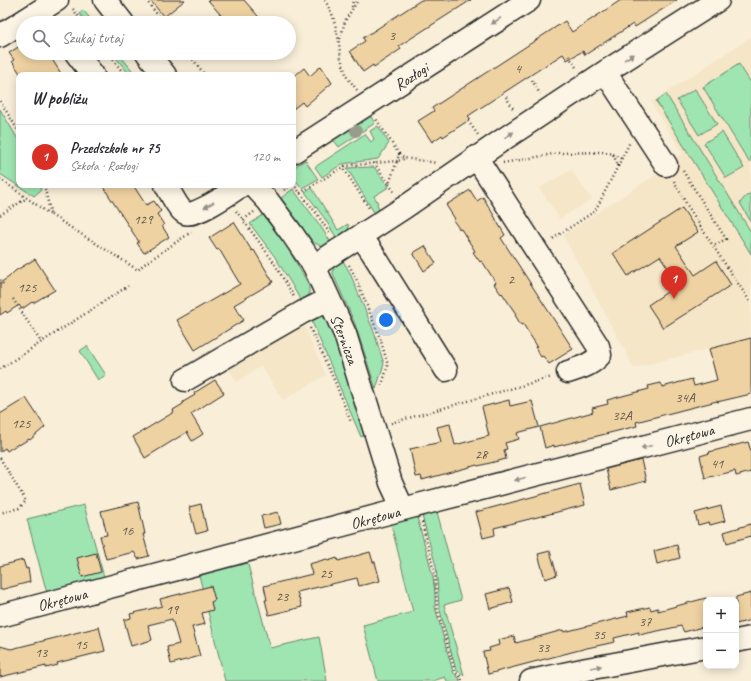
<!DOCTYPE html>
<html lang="pl">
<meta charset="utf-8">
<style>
body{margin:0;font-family:Caveat,sans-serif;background:#f7f7f7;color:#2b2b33}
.controls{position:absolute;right:12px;bottom:12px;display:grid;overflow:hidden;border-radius:8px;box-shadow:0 2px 10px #0003}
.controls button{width:36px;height:36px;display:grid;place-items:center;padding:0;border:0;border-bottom:1px solid #e1e1e2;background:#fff;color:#2b2b33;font:20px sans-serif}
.you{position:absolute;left:386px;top:320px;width:14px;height:14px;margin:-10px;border:3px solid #fff;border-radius:50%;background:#1a73e8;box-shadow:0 0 0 6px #1a73e833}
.badge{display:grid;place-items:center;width:26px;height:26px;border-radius:50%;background:#d93025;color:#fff;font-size:13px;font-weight:700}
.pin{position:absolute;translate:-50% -33px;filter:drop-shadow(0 1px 2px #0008)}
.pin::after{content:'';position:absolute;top:21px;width:14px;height:12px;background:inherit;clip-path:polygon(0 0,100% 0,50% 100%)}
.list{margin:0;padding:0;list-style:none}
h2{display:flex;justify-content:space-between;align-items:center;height:52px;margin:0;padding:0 16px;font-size:17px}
h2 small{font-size:13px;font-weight:400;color:#7c7c81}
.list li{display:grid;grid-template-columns:26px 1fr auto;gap:12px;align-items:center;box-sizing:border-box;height:64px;padding:0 16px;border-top:1px solid #e1e1e2}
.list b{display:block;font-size:15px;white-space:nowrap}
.list p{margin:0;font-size:13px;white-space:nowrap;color:#7c7c81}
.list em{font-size:13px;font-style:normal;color:#7c7c81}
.icon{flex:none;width:22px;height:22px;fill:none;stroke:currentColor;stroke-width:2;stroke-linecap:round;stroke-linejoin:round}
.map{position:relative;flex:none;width:751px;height:681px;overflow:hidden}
.search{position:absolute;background:#fff;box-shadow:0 2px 10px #0003;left:16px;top:16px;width:280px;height:44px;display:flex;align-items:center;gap:10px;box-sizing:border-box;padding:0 14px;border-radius:22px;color:#7c7c81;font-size:15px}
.panel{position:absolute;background:#fff;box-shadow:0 2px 10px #0003;left:16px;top:72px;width:280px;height:116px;border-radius:8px}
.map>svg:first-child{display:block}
</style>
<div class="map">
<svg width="751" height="681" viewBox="0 0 751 681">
<rect width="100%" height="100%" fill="#f9eed8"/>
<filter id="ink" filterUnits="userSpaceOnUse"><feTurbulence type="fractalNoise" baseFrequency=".025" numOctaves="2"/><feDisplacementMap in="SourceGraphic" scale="8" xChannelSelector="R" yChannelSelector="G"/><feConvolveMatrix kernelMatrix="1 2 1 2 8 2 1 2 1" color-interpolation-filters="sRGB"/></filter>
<g filter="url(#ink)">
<!-- built -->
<path fill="#f6e6c8" d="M751 37V338L634 368 563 235 669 166 668 163 683 154 651 102Z
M571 170 592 199 560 219 539 188Z
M302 320 326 375 283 400 261 366 237 382 228 368 222 366Z"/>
<!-- green -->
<path fill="#9fe5b1" stroke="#65886e" d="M83 10 94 23H87L79 13Z
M112 53H118L136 75H130Z
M739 64 751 83V160L749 162 703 87Z
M695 89 717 124 699 135 677 100Z
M666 94 751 232V254L656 101Z
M0 109 19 141V185H40L41 190 34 196 0 174Z
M369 114 375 123 339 147 332 138Z
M378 126 389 143 378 159 342 164 322 177 315 167 365 134 371 142 374 139 370 131Z
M722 132 744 168 726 178 704 143Z
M305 160 318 179 302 188 293 177V168Z
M374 167 389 187 374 196 378 203 377 204 380 211 375 214 347 168Z
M312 188 338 230 348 224C350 233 345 236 339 242L325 219 305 192Z
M293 189 319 224 332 244 328 246 323 247 313 242 281 198Z
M751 193V222L740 203 745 197Z
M263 215 287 247 309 285V294L308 297 301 301 289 280 275 257 250 224Z
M342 259 350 273 374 332 384 364 376 389 355 324 333 274C333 265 336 264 342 259Z
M321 315 326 320 332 331 364 435 361 437 310 317Z
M87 346 106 375 98 380 80 351Z
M84 505 104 577 47 593 27 519Z
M437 512 461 600 444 605 464 675 456 670 443 622 439 606 436 566 422 516Z
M417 517 428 557 433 578 435 593V607L453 672 459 678 460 681H447L445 677 433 681H378L363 625 413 612 391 524Z
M247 561 270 648 319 637 327 681H225L199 575Z"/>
<!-- building -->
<path fill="#efd2a2" stroke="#2b2b2b" d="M150 0H185L164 17Z
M208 0H244L264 23H227L219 13Z
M421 0H471L399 46 401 49 374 67 373 65 363 72 350 51 365 41 363 38Z
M621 0H677L635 27 633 24 585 55 583 51 567 60 563 54 468 116 471 119 466 122 443 137 442 135 432 142 418 121 434 111 432 108 565 21 572 32Z
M23 44V53H48L62 75H21L12 61 14 60 9 53Z
M321 66 332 83 305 106 302 102 293 109V77L304 68 310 76Z
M102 185H133L146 205 154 201 161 211 157 214 164 225 162 226 169 237 144 253 137 243 139 242Z
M470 190 477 201 483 197 496 219V220L505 235 501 238 573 349 549 364 543 356 541 357 535 347 537 346 523 324 521 325 515 315 516 314 502 293 501 294 494 284 496 283 482 261 480 262 473 252 475 251 461 229 460 230 453 220 455 219 446 205Z
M682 208 698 232 676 246 695 275 716 261 731 285 663 328 648 305 679 284 660 256 628 276 613 253Z
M234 222 252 251 254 250 273 282 234 305 244 320 195 350 177 320 240 284 219 249 217 250 209 238Z
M425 246 436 263 424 271 413 253Z
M35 259 55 290 33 303 32 302 22 309 19 305 7 313 6 311 0 315V283L9 277 15 271Z
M751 338V394L717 402V401L636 422 637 426 554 447V445L545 448 540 427 593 412 592 408 608 404 607 400 649 389 648 386 661 383 662 387 692 379 694 386 717 380 709 349Z
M215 380 224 393 191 414 203 434 192 441 187 432 145 458 133 437 174 412 173 410 183 404V402L195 395 194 393Z
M26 398 45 427 30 440 29 439 19 445 18 444 7 451 5 448 0 452V414Z
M509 400 510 406 532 401 539 427 517 433 519 439 505 443 507 449 504 450 506 459 478 466 477 465 422 480 421 476 416 477 410 449 441 442 437 427 450 424 455 445 489 436 482 407Z
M748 442 751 451V472L736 476 735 471 705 478 700 456 710 453 709 452Z
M641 460 646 481 611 490 606 469Z
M580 484 585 505 494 528 495 535 483 538 476 512Z
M138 502 145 534H143L149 556 138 559 134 552 106 559 100 536 107 535 101 511Z
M201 504 207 531 196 534 189 507Z
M721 506 725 521 710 525 709 522 698 525 695 513Z
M278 512 281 524 264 528 261 516Z
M751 524V536L727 543 724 532Z
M677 545 680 558 657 564 654 551Z
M550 551 557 575 545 579 538 554Z
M370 552 373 562H375L380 581 359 586 357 578 297 592 302 607 269 615 265 600H267L264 586 312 574 309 564 327 559 328 561 337 558 338 561Z
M96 553 101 572 82 577 77 558Z
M23 560 26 569 28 568 30 582 0 590V566Z
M211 586 215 600 211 602 213 610 202 613 205 624 192 627 200 656 171 664 167 647 179 644 172 619 148 625 152 640 131 646 124 620 131 618 130 614 162 606 160 599Z
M509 588 513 602 490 609 486 594Z
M751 593V620L736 624V597Z
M706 598V626L684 632 681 626 639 635V632L614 638 615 642 587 648 488 674 483 652 490 651 489 648 499 645 498 640 514 636 516 643 563 630 564 632 628 616 627 612 650 607 651 610 658 608V611Z
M99 627 105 651 57 663 58 665 46 668V666L0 677V646L11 649Z"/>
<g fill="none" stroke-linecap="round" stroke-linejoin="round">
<defs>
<path id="minor" d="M105 0 123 23
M0 36 57 0
M76 53 93 75
M147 53 165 75
M605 72 666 165
M293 152 529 0
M476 157 598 346 600 355C592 365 579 368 568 372
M166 185C170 192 178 209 185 213 195 218 233 191 242 185
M253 185 268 201 293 235 314 266 345 334 391 483 403 509
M361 236 372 252 446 370
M314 266 405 207 501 141 605 72 718 0
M185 380 303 312 329 299
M0 616 403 509 751 419
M736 641 751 638
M531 681 587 669 706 647"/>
</defs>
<!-- minor casing -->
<use href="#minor" stroke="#2b2b2b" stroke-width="25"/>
<!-- path -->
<path stroke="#2b2b2b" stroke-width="2.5" stroke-dasharray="1 3" stroke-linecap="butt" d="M146 0 164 23
M325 0 333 16 338 36 341 59 347 77 357 90
M352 7 353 0
M73 9 83 23
M340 39 345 21 358 0
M108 53 125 75
M188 53 205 75
M569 56 577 69
M532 80 540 94
M506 97 514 110
M0 101 19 132
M468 121 478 135
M399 154 404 158 437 163
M613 154 622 159
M374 163 389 184 397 161 404 159
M503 163 559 153 603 152 613 154 618 166 595 211 551 240
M345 166 344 169 369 208
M618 166 630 142
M683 171 726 239 713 246 751 303
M0 179 51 215 44 185
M674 181 687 205 713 246
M293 184 317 214 330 234
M389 184 394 192
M284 190 291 185
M300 193 345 166 397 161 399 154 376 119
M236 211 243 220
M254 212 243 220 273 261 294 297
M0 215 27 198
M51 215 138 270 143 265 191 232
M349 265 355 276 380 338 388 365 381 388
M0 280 3 284
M13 299 41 342
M310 328 335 382 351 422
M0 369 128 286
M391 423 552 377
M0 458 26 501 19 508 0 513
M422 522 435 576 437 608 455 672 461 677 462 681"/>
<!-- minor -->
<use href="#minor" stroke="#fcf5e5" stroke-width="22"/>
</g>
<!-- trees -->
<circle fill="#989d8b" cx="356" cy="131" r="6"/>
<!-- one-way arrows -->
<defs><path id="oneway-solid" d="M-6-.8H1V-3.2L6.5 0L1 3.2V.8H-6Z"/></defs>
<g fill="#949088">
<use href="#oneway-solid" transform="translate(496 21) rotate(147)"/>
<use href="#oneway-solid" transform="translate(629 57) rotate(-32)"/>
<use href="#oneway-solid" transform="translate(509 135) rotate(-33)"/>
<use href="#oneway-solid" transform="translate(209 205) rotate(150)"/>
<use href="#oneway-solid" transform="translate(646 447) rotate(165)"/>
<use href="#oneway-solid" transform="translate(520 479) rotate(165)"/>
<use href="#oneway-solid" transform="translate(596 667) rotate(-10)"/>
</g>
</g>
<g text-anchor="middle" stroke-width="3" stroke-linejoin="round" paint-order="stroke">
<!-- number labels -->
<g font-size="14" fill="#5c5549">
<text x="392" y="40">3</text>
<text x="518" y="73">4</text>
<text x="143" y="224">129</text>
<text x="511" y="284">2</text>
<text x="27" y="292">125</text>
<text x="685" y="402">34A</text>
<text x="622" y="420">32A</text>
<text x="21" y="428">125</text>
<text x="481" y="459">28</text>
<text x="717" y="468">41</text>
<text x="127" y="535">16</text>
<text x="326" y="578">25</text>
<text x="282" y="601">23</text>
<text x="172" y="614">19</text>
<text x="645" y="626">37</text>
<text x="599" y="639">35</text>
<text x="81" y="649">15</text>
<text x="543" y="652">33</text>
<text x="41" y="657">13</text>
</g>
<!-- street labels -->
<g font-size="16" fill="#2b2b2b" stroke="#fcf5e5">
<text transform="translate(411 76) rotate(-33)" y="6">Rozłogi</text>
<text transform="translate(345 339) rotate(69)" y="6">Sternicza</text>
<text transform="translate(689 435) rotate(-15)" y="6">Okrętowa</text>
<text transform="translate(375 517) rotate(-15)" y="6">Okrętowa</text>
<text transform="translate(62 599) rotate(-15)" y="6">Okrętowa</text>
</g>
</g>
</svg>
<div class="controls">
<button>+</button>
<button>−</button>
</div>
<div class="you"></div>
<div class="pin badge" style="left:674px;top:299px">1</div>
<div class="search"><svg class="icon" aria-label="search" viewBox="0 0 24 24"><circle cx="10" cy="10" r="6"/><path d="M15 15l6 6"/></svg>Szukaj tutaj</div>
<section class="panel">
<h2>W pobliżu<small></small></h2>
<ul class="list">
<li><span class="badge">1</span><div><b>Przedszkole nr 75</b><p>Szkoła · Rozłogi</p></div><em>120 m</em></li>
</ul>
</section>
</div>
